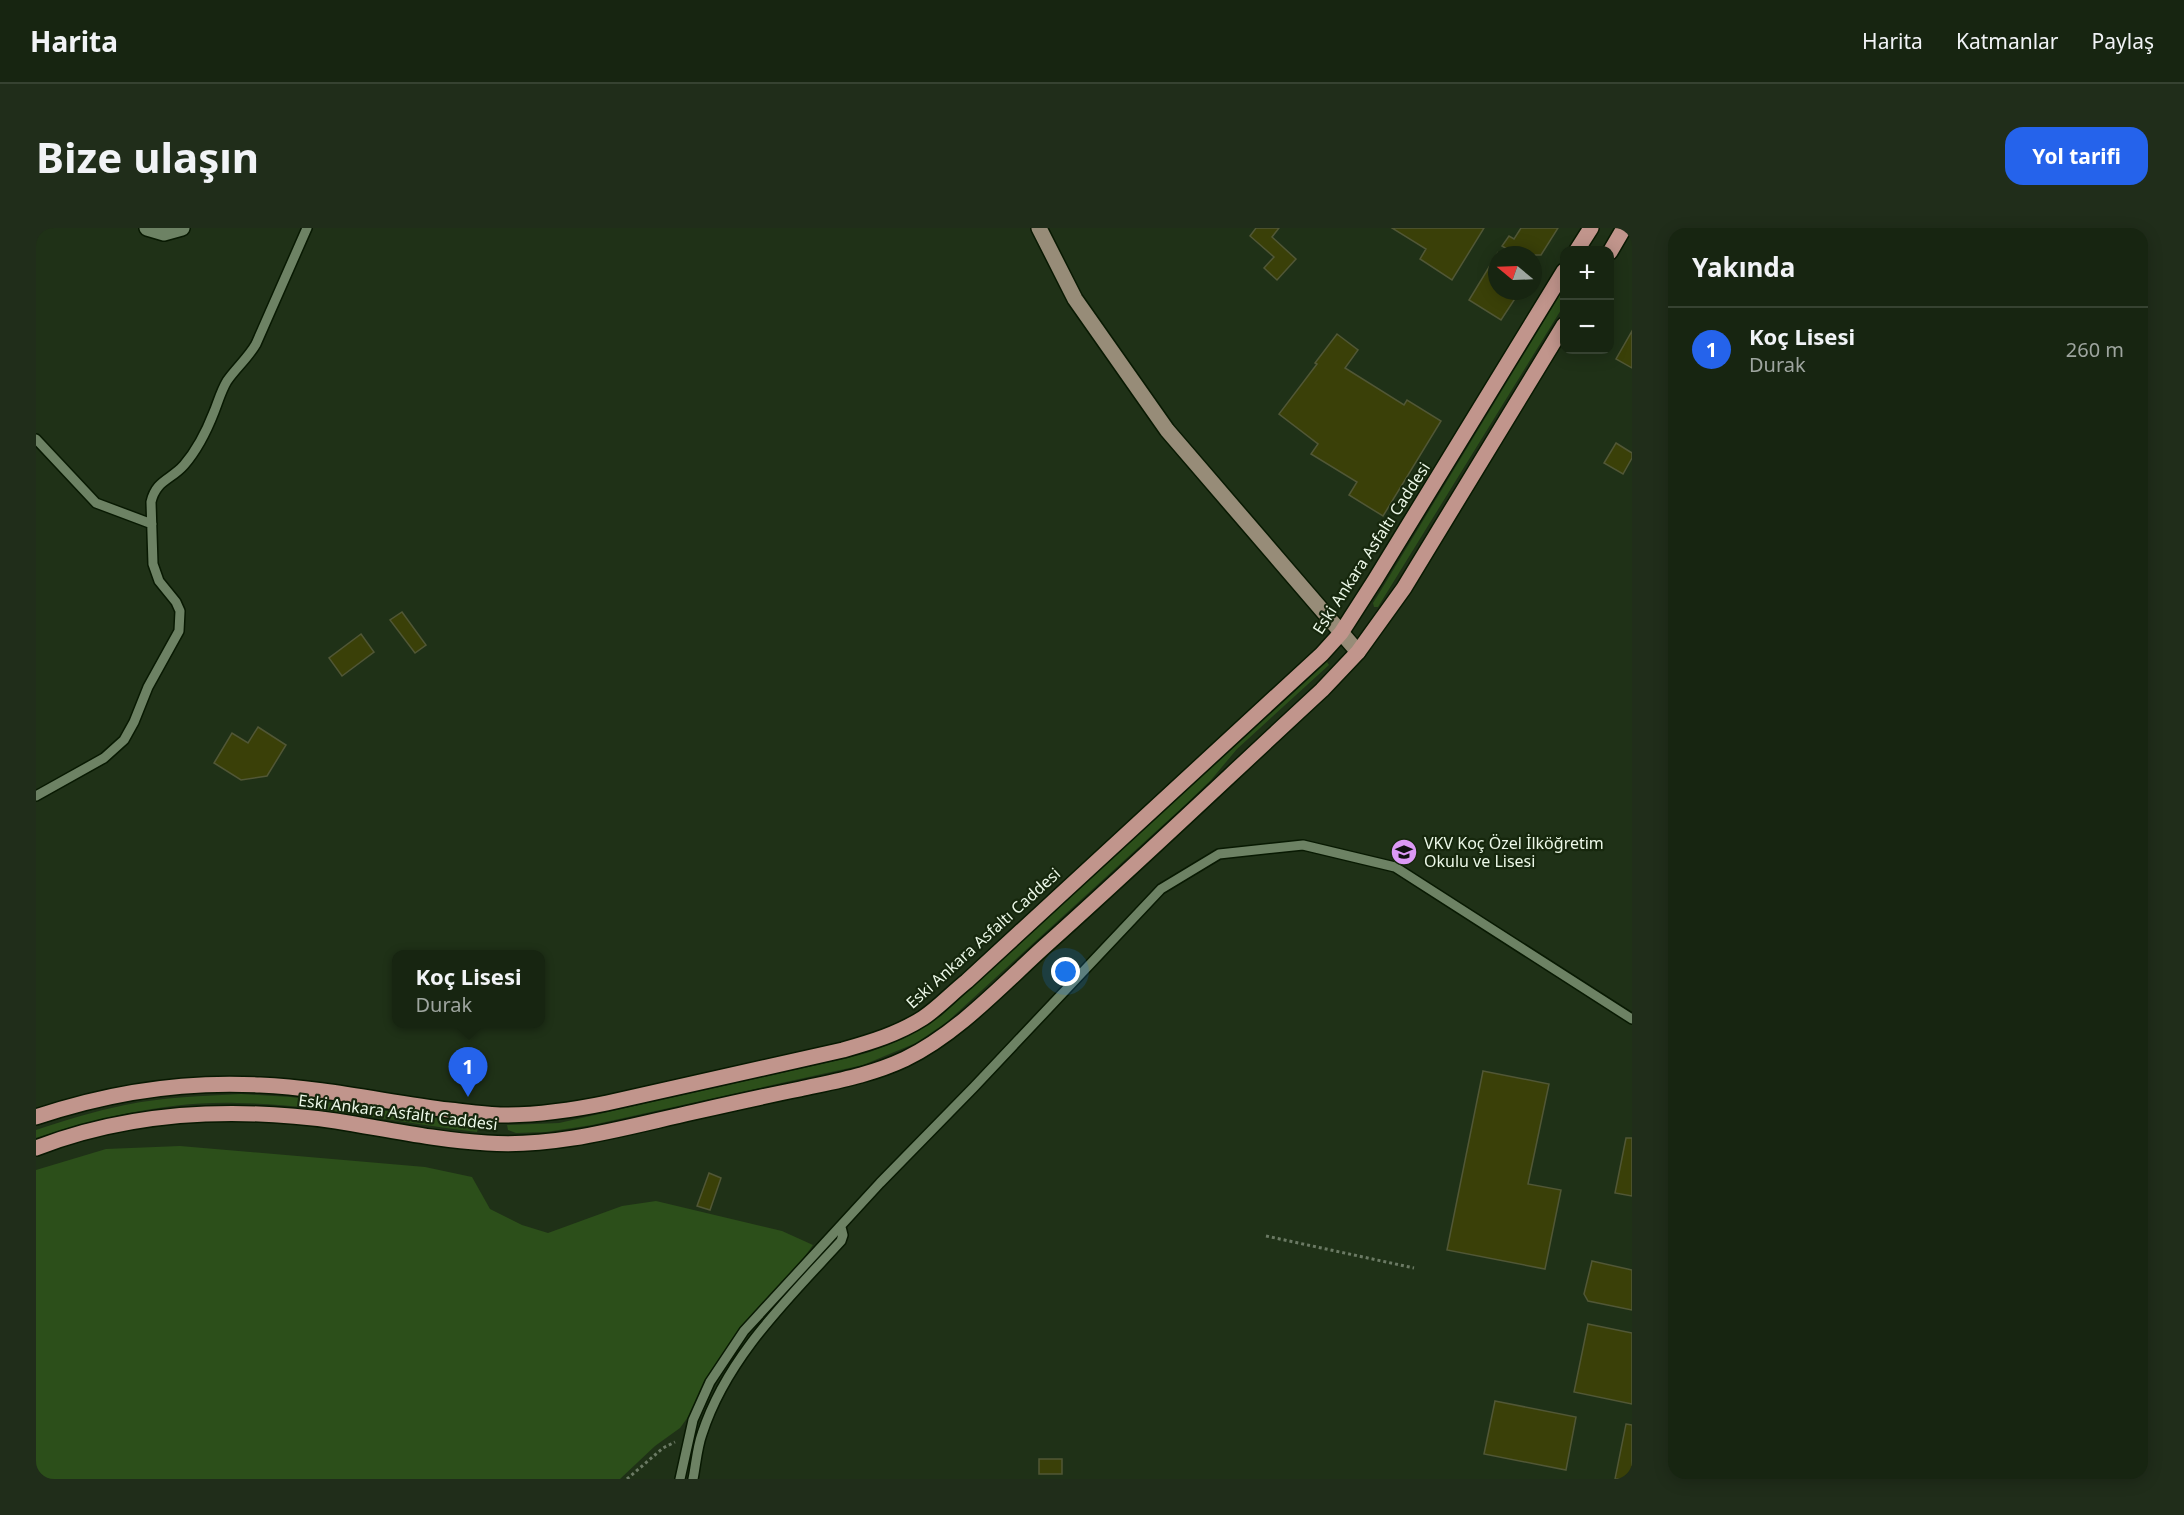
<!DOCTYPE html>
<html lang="tr">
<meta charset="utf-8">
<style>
body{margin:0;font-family:"Noto Sans",sans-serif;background:#202d1a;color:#f1f3f6}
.controls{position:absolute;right:18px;top:18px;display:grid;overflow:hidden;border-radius:12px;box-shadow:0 3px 15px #0003}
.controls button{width:54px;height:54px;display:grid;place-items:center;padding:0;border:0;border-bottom:2px solid #364231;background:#172511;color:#f1f3f6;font:30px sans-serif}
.compass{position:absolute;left:1452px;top:18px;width:54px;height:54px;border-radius:50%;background:#172511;box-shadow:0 3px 15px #0003;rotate:289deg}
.you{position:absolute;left:1030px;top:744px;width:21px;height:21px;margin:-15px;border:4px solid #fff;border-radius:50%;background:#1a73e8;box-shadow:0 0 0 9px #1a73e833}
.badge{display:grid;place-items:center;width:39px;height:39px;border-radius:50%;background:#2563eb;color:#fff;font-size:20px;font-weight:700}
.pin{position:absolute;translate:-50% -50px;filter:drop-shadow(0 2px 3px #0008)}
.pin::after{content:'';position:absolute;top:32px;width:21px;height:18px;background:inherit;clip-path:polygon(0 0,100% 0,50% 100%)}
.popup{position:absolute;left:356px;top:722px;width:153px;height:78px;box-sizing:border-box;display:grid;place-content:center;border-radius:12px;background:#172511;filter:drop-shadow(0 2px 4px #0005);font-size:20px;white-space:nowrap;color:#9ea59f}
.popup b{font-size:22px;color:#f1f3f6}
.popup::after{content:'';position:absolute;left:50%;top:100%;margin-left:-12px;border:12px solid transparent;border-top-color:#172511}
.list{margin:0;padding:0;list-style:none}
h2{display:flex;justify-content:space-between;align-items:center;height:78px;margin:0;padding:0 24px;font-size:26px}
h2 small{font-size:20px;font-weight:400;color:#9ea59f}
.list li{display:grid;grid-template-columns:39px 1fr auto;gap:18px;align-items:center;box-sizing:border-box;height:84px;padding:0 24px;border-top:2px solid #364231}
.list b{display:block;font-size:22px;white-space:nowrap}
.list p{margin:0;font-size:20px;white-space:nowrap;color:#9ea59f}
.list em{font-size:20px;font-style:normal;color:#9ea59f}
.map{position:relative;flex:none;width:1596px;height:1251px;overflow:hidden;border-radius:18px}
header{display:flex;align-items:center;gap:36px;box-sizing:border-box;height:84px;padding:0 30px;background:#172511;border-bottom:2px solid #364231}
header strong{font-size:28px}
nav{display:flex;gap:33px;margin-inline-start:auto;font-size:21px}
.intro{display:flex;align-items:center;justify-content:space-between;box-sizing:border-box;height:144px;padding:0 36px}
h1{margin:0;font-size:42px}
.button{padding:15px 27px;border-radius:18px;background:#2563eb;color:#fff;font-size:21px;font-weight:700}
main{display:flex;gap:36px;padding:0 36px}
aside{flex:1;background:#172511;border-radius:18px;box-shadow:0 3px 15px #0003}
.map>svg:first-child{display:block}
</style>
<header>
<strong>Harita</strong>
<nav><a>Harita</a><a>Katmanlar</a><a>Paylaş</a></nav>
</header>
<div class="intro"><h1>Bize ulaşın</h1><a class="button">Yol tarifi</a></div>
<main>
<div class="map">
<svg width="1596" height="1251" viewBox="0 0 1596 1251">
<rect width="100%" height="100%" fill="#1f3117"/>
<!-- green -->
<path fill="#2c4f1a" d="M1528 60V77L1342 379H1338L1337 375 1342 367Z
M1291 434 1293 437 1201 521 1175 552 1149 577 911 794 880 815 827 837 556 897 510 904 480 905 472 902 471 897 523 895 808 831 834 824 867 811 905 788Z
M205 866 255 869 426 894 442 900 441 904C362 895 282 876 201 875 133 873 65 889 0 910V902C30 892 59 883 89 877 128 869 166 868 205 866Z
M144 918 389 939 436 949 454 981 486 997 512 1005 586 978 620 973 746 1003 777 1017 644 1200 619 1218 584 1251H0V942L70 921Z"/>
<!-- building -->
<path fill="#3a4008" stroke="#515736" stroke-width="1.5" d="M1220 0H1243L1236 9 1260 31 1241 52 1228 40 1238 29 1214 8Z
M1356 0H1448L1416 52 1384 31 1390 21Z
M1485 0H1522L1505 27H1481L1466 18 1473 8 1478 11Z
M1461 26V63H1484L1465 92 1433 72Z
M1596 103V140L1580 131Z
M1301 106 1322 122 1309 140 1368 177 1371 172 1405 193 1347 288 1313 267 1321 254 1275 226 1282 216 1243 186 1281 136 1279 135Z
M1580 215 1596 225V230L1587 246 1568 235Z
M366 384 390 417 379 425 354 392Z
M325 406 338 424 306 448 293 430Z
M222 499 250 517 231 548 205 552 178 535 196 505 212 515Z
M1447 843 1513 856 1492 956 1525 962 1509 1041 1411 1022Z
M1590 910H1596V968L1579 965Z
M673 945 685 950 674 982 661 978Z
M1556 1033 1596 1042V1082L1552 1073 1548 1066Z
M1552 1096 1596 1105V1176L1538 1164Z
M1459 1173 1540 1189 1530 1242 1448 1226Z
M1590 1196 1596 1197V1251H1579Z
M1003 1231H1026V1246H1003Z"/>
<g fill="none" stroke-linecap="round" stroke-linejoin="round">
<defs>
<path id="lane" d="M0 211 60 275 116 296
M0 568 68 530 88 512 98 494 112 459 143 403 144 383 140 374 123 353 117 336 115 274C120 252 135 252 148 237 161 222 171 202 178 184 182 174 185 163 191 153 200 140 212 130 220 116L271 0
M644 1251 657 1192 674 1154 708 1103 844 955 938 859 1125 661 1183 626 1267 617 1359 639 1596 791
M657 1251C660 1236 661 1220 666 1206 691 1129 751 1072 805 1013L807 1007 805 999"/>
<path id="street" d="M111 0 128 5 146 0"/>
<path id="secondary" d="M1003 0 1039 71 1131 202 1322 424"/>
<path id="primary" d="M1541 22 1555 0
M1574 24 1588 0
M0 889C71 865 149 853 224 857 287 860 350 874 413 882 431 884 450 887 468 887 503 887 537 882 571 875L807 822C835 814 862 806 887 790 902 780 916 765 931 753L1286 426 1305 405 1339 352 1528 43
M0 920C95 883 199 879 300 893 350 901 400 912 451 915 520 920 590 899 658 884 693 876 729 868 764 861 800 853 835 847 869 831 921 806 966 757 1009 718 1103 634 1194 547 1286 462L1322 424 1368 360 1528 97"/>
</defs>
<!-- lane casing -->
<use href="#lane" stroke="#081902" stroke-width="12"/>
<!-- street casing -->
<use href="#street" stroke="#081902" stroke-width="18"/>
<!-- secondary casing -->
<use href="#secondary" stroke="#081902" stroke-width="18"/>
<!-- primary casing -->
<use href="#primary" stroke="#081902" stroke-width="18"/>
<!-- path -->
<path stroke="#6b7a64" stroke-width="3" stroke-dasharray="3 3" stroke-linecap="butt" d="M1230 1008 1378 1040
M591 1251 627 1220 639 1214"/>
<!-- lane -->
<use href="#lane" stroke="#6d8264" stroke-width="9"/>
<!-- street -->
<use href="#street" stroke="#6d8264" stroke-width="15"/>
<!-- secondary -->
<use href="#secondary" stroke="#978c78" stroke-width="15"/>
<!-- primary -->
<use href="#primary" stroke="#c1958c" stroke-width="15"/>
</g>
<!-- icons -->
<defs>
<symbol id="school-disc" viewBox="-11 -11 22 22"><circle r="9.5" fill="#dc99f5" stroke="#16270d"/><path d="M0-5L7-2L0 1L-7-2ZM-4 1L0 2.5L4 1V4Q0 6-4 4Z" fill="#111"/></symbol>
</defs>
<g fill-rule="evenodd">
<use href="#school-disc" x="1353" y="609" width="30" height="30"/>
</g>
<g text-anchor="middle" stroke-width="4.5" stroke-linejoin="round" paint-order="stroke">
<!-- street labels -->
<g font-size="16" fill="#ecf8e8" stroke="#16270d">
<text transform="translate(1335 320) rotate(-57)" y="6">Eski Ankara Asfaltı Caddesi</text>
<text transform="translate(947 710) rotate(-42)" y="6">Eski Ankara Asfaltı Caddesi</text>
<text transform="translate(362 884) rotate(7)" y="6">Eski Ankara Asfaltı Caddesi</text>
</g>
<!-- poi labels -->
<g font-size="16" fill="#ecf8e8" stroke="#16270d" text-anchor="start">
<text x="1388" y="621">VKV Koç Özel İlköğretim<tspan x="1388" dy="18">Okulu ve Lisesi</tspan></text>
</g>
</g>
</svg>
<div class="controls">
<button>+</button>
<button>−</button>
</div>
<svg class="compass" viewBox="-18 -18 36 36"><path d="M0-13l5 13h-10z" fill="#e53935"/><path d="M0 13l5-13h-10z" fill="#9ea59f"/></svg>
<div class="you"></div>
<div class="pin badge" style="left:432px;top:869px">1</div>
<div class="popup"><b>Koç Lisesi</b>Durak</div>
</div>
<aside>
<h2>Yakında<small></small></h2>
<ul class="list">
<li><span class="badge">1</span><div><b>Koç Lisesi</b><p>Durak</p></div><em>260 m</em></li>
</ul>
</aside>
</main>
